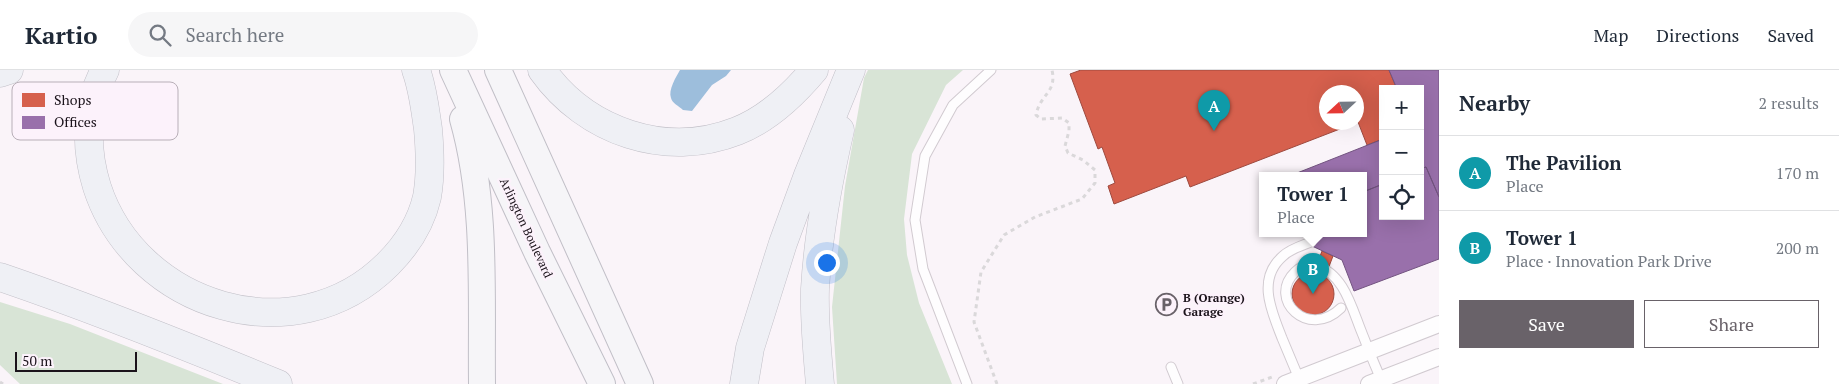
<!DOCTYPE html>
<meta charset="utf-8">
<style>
body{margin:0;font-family:"PT Serif",serif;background:#f6f6f7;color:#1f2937}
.controls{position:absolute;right:15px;top:15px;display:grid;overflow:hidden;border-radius:0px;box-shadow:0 5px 20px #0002}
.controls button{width:45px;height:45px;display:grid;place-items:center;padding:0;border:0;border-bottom:1px solid #e0e1e3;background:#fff;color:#1f2937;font:25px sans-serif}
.compass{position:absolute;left:1319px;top:15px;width:45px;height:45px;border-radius:50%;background:#fff;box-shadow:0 5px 20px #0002;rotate:248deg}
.scale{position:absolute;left:15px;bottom:12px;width:122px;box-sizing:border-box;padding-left:5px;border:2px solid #1b131b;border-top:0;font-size:14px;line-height:18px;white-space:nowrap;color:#1b131b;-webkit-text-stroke:4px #fcf2fb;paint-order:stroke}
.you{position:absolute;left:826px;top:192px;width:18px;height:18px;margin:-12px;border:4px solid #fff;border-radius:50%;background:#1a73e8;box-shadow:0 0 0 8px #1a73e833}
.badge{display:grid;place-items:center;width:32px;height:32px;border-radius:50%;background:#696269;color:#fff;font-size:16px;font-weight:700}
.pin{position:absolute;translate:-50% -41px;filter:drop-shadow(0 1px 2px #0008)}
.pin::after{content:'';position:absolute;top:26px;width:18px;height:15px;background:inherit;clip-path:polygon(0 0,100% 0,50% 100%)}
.popup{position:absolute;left:1259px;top:102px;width:108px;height:65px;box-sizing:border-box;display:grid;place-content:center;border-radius:0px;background:#fff;filter:drop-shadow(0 1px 4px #0005);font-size:16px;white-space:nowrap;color:#747a83}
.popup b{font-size:19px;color:#1f2937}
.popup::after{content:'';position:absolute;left:50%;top:100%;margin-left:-10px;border:10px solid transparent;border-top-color:#fff}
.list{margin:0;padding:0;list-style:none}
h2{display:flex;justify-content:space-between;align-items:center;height:65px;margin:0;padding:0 20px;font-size:21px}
h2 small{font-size:16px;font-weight:400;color:#747a83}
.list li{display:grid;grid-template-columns:32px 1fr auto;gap:15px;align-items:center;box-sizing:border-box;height:75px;padding:0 20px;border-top:1px solid #e0e1e3}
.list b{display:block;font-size:19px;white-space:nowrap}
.list p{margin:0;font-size:16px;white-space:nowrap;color:#747a83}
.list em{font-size:16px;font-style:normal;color:#747a83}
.actions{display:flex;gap:10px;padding:15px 20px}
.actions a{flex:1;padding:11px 0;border:1px solid #696269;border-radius:0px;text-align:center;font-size:18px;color:#696269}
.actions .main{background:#696269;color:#fff}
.icon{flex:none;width:28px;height:28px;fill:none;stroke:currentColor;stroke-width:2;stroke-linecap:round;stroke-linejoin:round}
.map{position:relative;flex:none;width:1439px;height:314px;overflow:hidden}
header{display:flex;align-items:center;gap:30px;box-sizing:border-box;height:70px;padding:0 25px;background:#fff;border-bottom:1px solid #e0e1e3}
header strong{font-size:24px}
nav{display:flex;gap:28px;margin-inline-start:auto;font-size:18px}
.search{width:350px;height:45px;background:#f6f6f7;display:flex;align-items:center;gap:12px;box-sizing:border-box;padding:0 18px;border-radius:28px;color:#747a83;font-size:19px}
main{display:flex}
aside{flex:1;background:#fff}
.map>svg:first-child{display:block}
</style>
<header>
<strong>Kartio</strong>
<div class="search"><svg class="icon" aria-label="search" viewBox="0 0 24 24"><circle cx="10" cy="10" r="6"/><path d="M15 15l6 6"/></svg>Search here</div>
<nav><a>Map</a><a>Directions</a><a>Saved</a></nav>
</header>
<main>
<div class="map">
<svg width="1439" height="314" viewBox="0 0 1439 314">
<rect width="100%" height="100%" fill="#faf4f9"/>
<!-- green -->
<path fill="#d8e4d6" d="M868 0H963L946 15 912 84 904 149 907 185 919 233 952 314H837L832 237 845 116 864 8Z
M0 232 70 254 223 314H20L0 295Z"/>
<!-- water -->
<path fill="#9dbedc" d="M680 0H731L726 6 712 15 692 41 683 40C679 36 672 33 671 28 668 20 676 7 680 0Z"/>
<!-- shops -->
<path fill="#d6604d" stroke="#9e493e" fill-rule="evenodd" d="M1081 0H1389L1397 19H1383V69L1367 75 1358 52 1190 117 1186 106 1114 134 1108 116 1115 113 1102 77 1098 79 1070 4ZM1326 22H1356V52H1326Z
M1322 181 1333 186 1325 207 1314 203Z
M1292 224a21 21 0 1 1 42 0a21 21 0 1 1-42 0Z"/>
<!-- offices -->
<path fill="#9970ab" stroke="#735480" d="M1389 0H1439V127L1426 97 1420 99V19H1397Z
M1383 69V114L1363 122V105H1292Z
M1426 97 1439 127V189L1354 221 1342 190 1312 176 1307 163H1363V122L1383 114V146H1420V99Z"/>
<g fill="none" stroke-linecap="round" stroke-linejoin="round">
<defs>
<path id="service" d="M1341 238C1308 270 1267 229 1295 202 1300 197 1308 194 1316 196 1344 203 1352 239 1362 263 1368 278 1374 294 1381 309
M1171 297 1178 314
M1300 311C1294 297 1288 282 1282 268 1272 242 1256 209 1283 186 1290 179 1301 176 1311 172
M967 314 923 199 915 150 925 86 953 35 991 0"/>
<path id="minor" d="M1285 314 1439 254
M1369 314 1439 287"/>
<path id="primary" d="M453 0 537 182 602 314
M498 0 640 314
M463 49C487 134 481 226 482 314"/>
<path id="motorway" d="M105 0C85 35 85 79 97 117 136 237 295 287 388 194 406 176 421 153 427 127 431 105 430 81 428 59 425 39 423 19 416 0
M542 0C586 62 666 89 737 61 768 49 793 25 814 0
M0 3 9 0
M0 207C94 239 186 276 278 314
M744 314 750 278 783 173 808 105 851 0
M820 314C817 282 814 250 815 219 818 165 828 112 840 60"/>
</defs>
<!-- service casing -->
<use href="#service" stroke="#d1cad0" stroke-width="11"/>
<!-- minor casing -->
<use href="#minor" stroke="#d1cad0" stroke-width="18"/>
<!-- primary casing -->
<use href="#primary" stroke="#c1bfc7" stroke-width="28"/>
<!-- motorway casing -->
<use href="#motorway" stroke="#c1bfc7" stroke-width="29"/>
<!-- path -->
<path stroke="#dad8da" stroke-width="3" stroke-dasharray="4 4" stroke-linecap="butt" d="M0 312 3 314
M997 314 974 252 981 202 1004 165 1035 147 1082 129 1095 113V100L1083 90 1068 83 1065 76 1069 61V53L1062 48 1041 49 1036 45C1040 24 1057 23 1052 0
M1253 314 1272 307"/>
<!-- service -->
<use href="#service" stroke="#fefdfe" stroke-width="9"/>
<!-- minor -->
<use href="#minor" stroke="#fefdfe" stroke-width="16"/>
<!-- primary -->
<use href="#primary" stroke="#f6f5f8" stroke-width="26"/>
<!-- motorway -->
<use href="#motorway" stroke="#eff0f5" stroke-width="28"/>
</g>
<!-- icons -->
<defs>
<symbol id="parking-ring" viewBox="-11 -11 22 22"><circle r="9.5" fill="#fcf2fb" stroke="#696269" stroke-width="1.5"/><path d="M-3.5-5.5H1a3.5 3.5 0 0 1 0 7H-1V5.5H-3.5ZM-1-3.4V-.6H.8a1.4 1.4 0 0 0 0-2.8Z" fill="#696269"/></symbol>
</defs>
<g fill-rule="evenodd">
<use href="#parking-ring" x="1154" y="222" width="25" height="25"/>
</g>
<g text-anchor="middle" stroke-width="5" stroke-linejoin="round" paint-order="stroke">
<!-- street labels -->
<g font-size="12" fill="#1b131b" stroke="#fcf2fb">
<text transform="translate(526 158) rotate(65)" y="4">Arlington Boulevard</text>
</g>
<!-- poi labels -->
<g font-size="12" font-weight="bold" fill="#1b131b" stroke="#fcf2fb" text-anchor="start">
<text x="1183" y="232">B (Orange)<tspan x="1183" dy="14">Garage</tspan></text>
</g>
</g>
<!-- legend -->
<rect x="12" y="12" width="166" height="58" rx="8" fill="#fcf2fb" stroke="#b8afb8" stroke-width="1"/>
<rect x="22" y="23" width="23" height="14" fill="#d6604d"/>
<rect x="22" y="46" width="23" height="13" fill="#9970ab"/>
<g font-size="14" fill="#1b131b">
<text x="54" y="35">Shops</text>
<text x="54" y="57">Offices</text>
</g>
</svg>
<div class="controls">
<button>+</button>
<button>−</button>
<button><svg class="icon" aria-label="locate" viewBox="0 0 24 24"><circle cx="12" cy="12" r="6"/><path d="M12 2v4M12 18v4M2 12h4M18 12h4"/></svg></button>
</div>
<svg class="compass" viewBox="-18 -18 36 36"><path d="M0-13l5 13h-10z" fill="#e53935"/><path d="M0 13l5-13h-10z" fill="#747a83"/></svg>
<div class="scale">50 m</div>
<div class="you"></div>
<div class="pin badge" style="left:1214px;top:61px;background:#0f9aa8">A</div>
<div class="pin badge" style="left:1313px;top:224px;background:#0f9aa8">B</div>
<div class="popup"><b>Tower 1</b>Place</div>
</div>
<aside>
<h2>Nearby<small>2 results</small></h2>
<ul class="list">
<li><span class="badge" style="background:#0f9aa8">A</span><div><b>The Pavilion</b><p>Place</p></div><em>170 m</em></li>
<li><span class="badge" style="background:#0f9aa8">B</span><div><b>Tower 1</b><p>Place · Innovation Park Drive</p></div><em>200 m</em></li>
</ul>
<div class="actions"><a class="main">Save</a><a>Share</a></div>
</aside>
</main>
